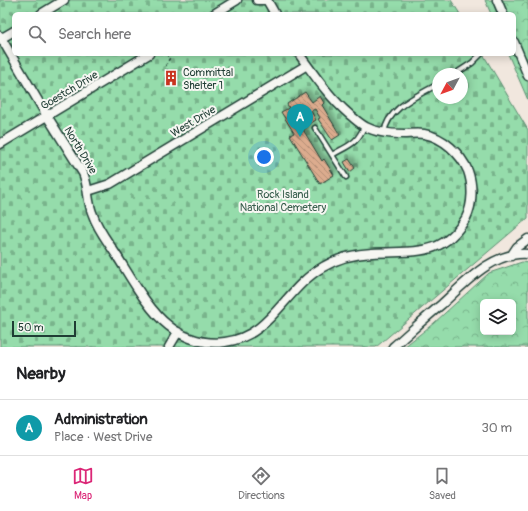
<!DOCTYPE html>
<meta charset="utf-8">
<style>
body{margin:0;font-family:Pangolin,sans-serif;background:#f6f6f6;color:#202124}
.controls{position:absolute;right:12px;bottom:12px;display:grid;overflow:hidden;border-radius:6px;box-shadow:0 2px 10px #0003}
.controls button{width:36px;height:36px;display:grid;place-items:center;padding:0;border:0;border-bottom:1px solid #e0e0e0;background:#fff;color:#202124;font:20px sans-serif}
.compass{position:absolute;left:432px;top:68px;width:36px;height:36px;border-radius:50%;background:#fff;box-shadow:0 2px 10px #0003;rotate:229deg}
.scale{position:absolute;left:12px;bottom:10px;width:64px;box-sizing:border-box;padding-left:4px;border:2px solid #1f3d34;border-top:0;font-size:11px;line-height:14px;white-space:nowrap;color:#1f3d34;-webkit-text-stroke:3px #f6f6f2;paint-order:stroke}
.you{position:absolute;left:264px;top:157px;width:14px;height:14px;margin:-10px;border:3px solid #fff;border-radius:50%;background:#1a73e8;box-shadow:0 0 0 6px #1a73e833}
.badge{display:grid;place-items:center;width:26px;height:26px;border-radius:50%;background:#db2777;color:#fff;font-size:13px;font-weight:700}
.pin{position:absolute;translate:-50% -33px;filter:drop-shadow(0 1px 2px #0008)}
.pin::after{content:'';position:absolute;top:21px;width:14px;height:12px;background:inherit;clip-path:polygon(0 0,100% 0,50% 100%)}
.list{margin:0;padding:0;list-style:none}
h2{display:flex;justify-content:space-between;align-items:center;height:52px;margin:0;padding:0 16px;font-size:17px}
h2 small{font-size:13px;font-weight:400;color:#757577}
.list li{display:grid;grid-template-columns:26px 1fr auto;gap:12px;align-items:center;box-sizing:border-box;height:56px;padding:0 16px;border-top:1px solid #e0e0e0}
.list b{display:block;font-size:15px;white-space:nowrap}
.list p{margin:0;font-size:13px;white-space:nowrap;color:#757577}
.list em{font-size:13px;font-style:normal;color:#757577}
.icon{flex:none;width:22px;height:22px;fill:none;stroke:currentColor;stroke-width:2;stroke-linecap:round;stroke-linejoin:round}
.map{position:relative;flex:none;width:528px;height:347px;overflow:hidden}
.search{position:absolute;background:#fff;box-shadow:0 2px 10px #0003;left:12px;right:12px;top:12px;height:44px;display:flex;align-items:center;gap:10px;box-sizing:border-box;padding:0 14px;border-radius:6px;color:#757577;font-size:15px}
.sheet{height:108px;background:#fff}
nav{display:flex;justify-content:space-around;align-items:center;box-sizing:border-box;height:56px;border-top:1px solid #e0e0e0;background:#fff;font-size:11px;color:#757577}
nav a{display:grid;justify-items:center;gap:2px}
nav .on{color:#db2777}
.map>svg:first-child{display:block}
</style>
<div class="map">
<svg width="528" height="347" viewBox="0 0 528 347">
<defs>
<pattern id="forest-crowns" width="20" height="18" patternUnits="userSpaceOnUse"><rect width="20" height="18" fill="#95dcab"/><path d="M2 6a3 3 0 1 1 6 0M12 15a3 3 0 1 1 6 0" fill="none" stroke="#79b48c"/></pattern>
<pattern id="cemetery-stones" width="16" height="16" patternUnits="userSpaceOnUse"><rect width="16" height="16" fill="#95dcab"/><path d="M2 7V4a2 2 0 0 1 4 0v3zM10 15v-3a2 2 0 0 1 4 0v3z" fill="#79b48c"/></pattern>
<pattern id="building-back-hatch" width="6" height="6" patternUnits="userSpaceOnUse"><rect width="6" height="6" fill="#dcac8e"/><path d="M-1 5l2 2M0 0l6 6M5-1l2 2" fill="none" stroke="#b28d75"/></pattern>
<filter id="shadow"><feDropShadow dx="3.5" dy="-3.5" stdDeviation="2" flood-color="#0004"/></filter>
</defs>
<rect width="100%" height="100%" fill="#f1e7de"/>
<filter id="ink" filterUnits="userSpaceOnUse"><feTurbulence type="fractalNoise" baseFrequency=".025" numOctaves="2"/><feDisplacementMap in="SourceGraphic" scale="8" xChannelSelector="R" yChannelSelector="G"/><feConvolveMatrix kernelMatrix="1 2 1 2 8 2 1 2 1" color-interpolation-filters="sRGB"/></filter>
<g filter="url(#ink)">
<!-- forest -->
<path fill="url(#forest-crowns)" stroke="#5a8c70" fill-rule="evenodd" d="M485 0H528V100L508 54H514V14H491Z
M522 262 528 263V347H404L434 323 489 273ZM483 302H513V332H483Z"/>
<!-- cemetery -->
<path fill="url(#cemetery-stones)" stroke="#5a8c70" fill-rule="evenodd" d="M0 0H451L460 14H14V54H483L528 130V218L376 347H0ZM438 74H462V98H438Z"/>
<!-- building -->
<path fill="url(#building-back-hatch)" stroke="#1f3d34" filter="url(#shadow)" d="M166 79a5 5 0 1 1 10 0a5 5 0 1 1-10 0Z
M305 92 312 102 320 96 324 103 322 105 340 135 332 140 318 119 320 118 315 109 311 111 316 120 302 128 322 161 324 159 334 175 320 184 290 135 294 133 281 112 289 108 287 104Z
M349 159 355 168 350 172 344 162Z"/>
<g fill="none" stroke-linecap="round" stroke-linejoin="round">
<defs>
<path id="service" d="M455 74 472 63 481 54
M315 128 346 177
M384 133C388 107 418 96 438 84
M332 155C347 146 358 144 364 126"/>
<path id="minor" d="M257 0H263
M267 0 275 14
M497 0 503 14
M41 14 64 0
M214 14 237 0
M0 36 47 116 83 173C89 187 87 202 93 215 98 230 109 243 117 256 131 278 149 311 169 326 175 331 182 335 190 338 201 342 213 344 225 342 272 336 284 289 323 267 338 258 354 254 372 253 412 250 442 259 466 218 473 204 473 185 468 171 461 154 443 137 424 134 418 133 410 134 404 134 391 134 377 133 366 127 360 124 355 119 350 115 329 97 315 76 299 54
M2 38 14 31
M514 42 528 76
M0 144 149 54
M88 191 110 184 307 65
M511 256 517 247 528 239
M169 347 178 332
M393 347C409 333 425 318 442 304 465 283 493 251 528 254"/>
</defs>
<!-- service casing -->
<use href="#service" stroke="#1f3d34" stroke-width="7"/>
<!-- minor casing -->
<use href="#minor" stroke="#1f3d34" stroke-width="11"/>
<!-- path -->
<path stroke="#1f3d34" stroke-width="1.5" stroke-dasharray="3 3" stroke-linecap="butt" d="M167 54 169 59
M168 72 166 65 172 54"/>
<!-- service -->
<use href="#service" stroke="#f6f6f2" stroke-width="4"/>
<!-- minor -->
<use href="#minor" stroke="#f6f6f2" stroke-width="8"/>
</g>
</g>
<!-- icons -->
<defs>
<symbol id="building-bare" viewBox="-9 -9 18 18"><path d="M-4-6H4V6H1V3H-1V6H-4ZM-2.5-4.3h1.7v1.8h-1.7ZM.8-4.3h1.7v1.8H.8ZM-2.5-1h1.7V.8h-1.7ZM.8-1h1.7V.8H.8Z" fill="#c8321e" stroke="#f6f6f2" stroke-width="2.5" paint-order="stroke"/></symbol>
</defs>
<g fill-rule="evenodd">
<use href="#building-bare" x="160" y="67" width="22" height="22"/>
</g>
<g text-anchor="middle" stroke-width="4" stroke-linejoin="round" paint-order="stroke">
<!-- poi labels -->
<g font-size="11" fill="#1f3d34" stroke="#f6f6f2" text-anchor="start">
<text x="183" y="76">Committal<tspan x="183" dy="13">Shelter 1</tspan></text>
</g>
<!-- street labels -->
<g font-size="11" fill="#1f3d34" stroke="#f6f6f2">
<text transform="translate(69 90) rotate(-31)" y="4">Goestch Drive</text>
<text transform="translate(193 121) rotate(-31)" y="4">West Drive</text>
<text transform="translate(81 150) rotate(59)" y="4">North Drive</text>
</g>
<!-- park labels -->
<g font-size="11" fill="#375d4c" stroke="#f6f6f2">
<text x="283" y="198">Rock Island<tspan x="283" dy="13">National Cemetery</tspan></text>
</g>
</g>
</svg>
<div class="controls">
<button><svg class="icon" aria-label="layers" viewBox="0 0 24 24"><path d="M12 4l9 5-9 5-9-5zM3 14l9 5 9-5"/></svg></button>
</div>
<svg class="compass" viewBox="-18 -18 36 36"><path d="M0-13l5 13h-10z" fill="#e53935"/><path d="M0 13l5-13h-10z" fill="#757577"/></svg>
<div class="scale">50 m</div>
<div class="you"></div>
<div class="pin badge" style="left:300px;top:137px;background:#0f9aa8">A</div>
<div class="search"><svg class="icon" aria-label="search" viewBox="0 0 24 24"><circle cx="10" cy="10" r="6"/><path d="M15 15l6 6"/></svg>Search here</div>
</div>
<section class="sheet">
<h2>Nearby<small></small></h2>
<ul class="list">
<li><span class="badge" style="background:#0f9aa8">A</span><div><b>Administration</b><p>Place · West Drive</p></div><em>30 m</em></li>
</ul>
</section>
<nav>
<a class="on"><svg class="icon" aria-label="map" viewBox="0 0 24 24"><path d="M3 6l6-2 6 2 6-2v14l-6 2-6-2-6 2zM9 4v14M15 6v14"/></svg>Map</a>
<a><svg class="icon" aria-label="directions" viewBox="0 0 24 24"><path d="M12 3l9 9-9 9-9-9zM9 14v-3h6M13 9l2 2-2 2"/></svg>Directions</a>
<a><svg class="icon" aria-label="saved" viewBox="0 0 24 24"><path d="M7 4h10v16l-5-4-5 4z"/></svg>Saved</a>
</nav>
